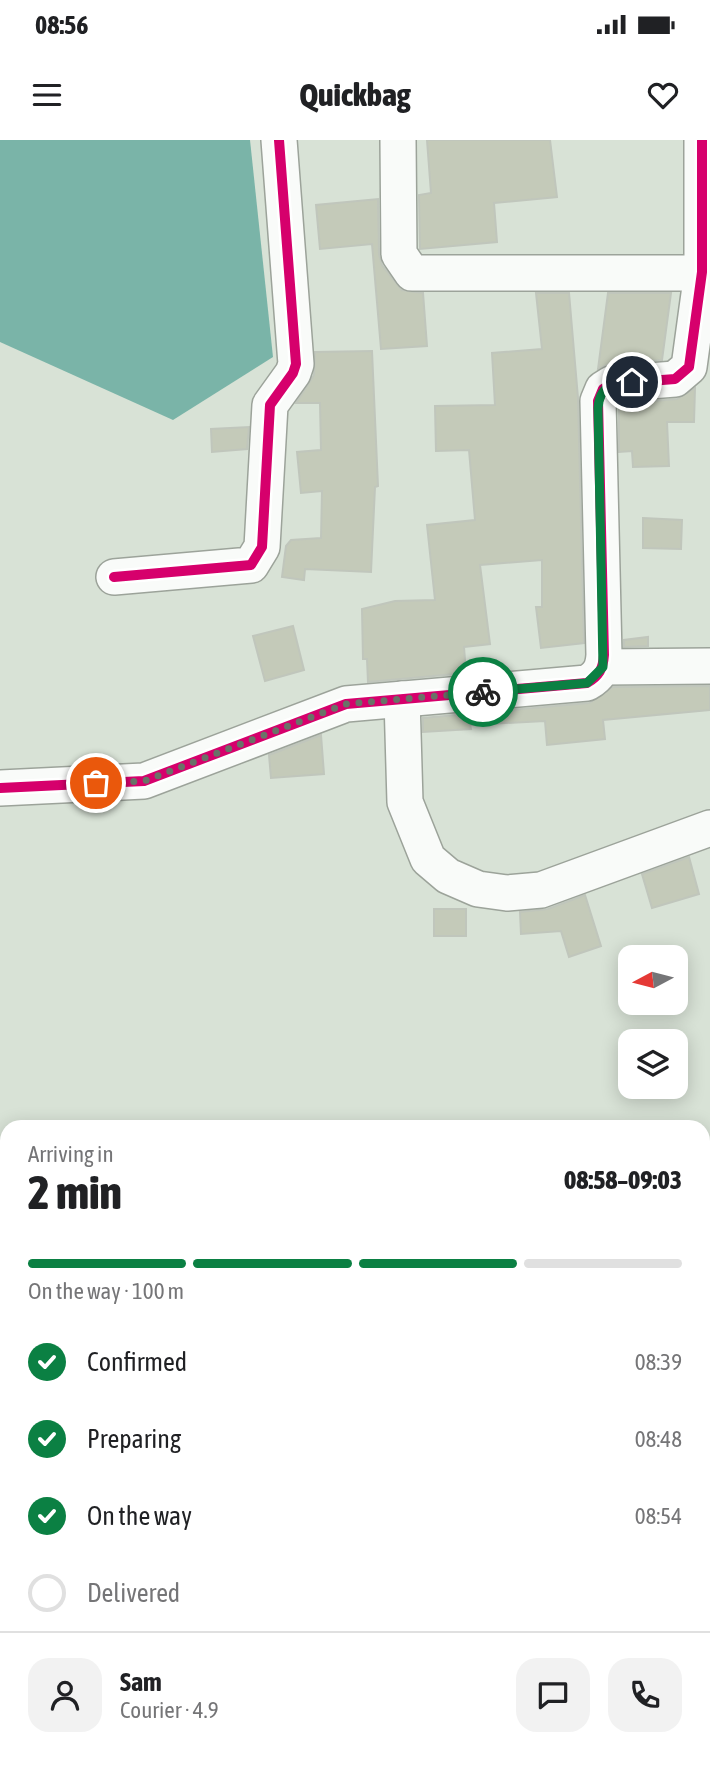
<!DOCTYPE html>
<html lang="en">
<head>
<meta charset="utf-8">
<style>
	:root { --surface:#fff; --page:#f2f2f2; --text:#202124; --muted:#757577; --line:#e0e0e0; --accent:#0b8043 }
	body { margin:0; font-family:"Asap Condensed",sans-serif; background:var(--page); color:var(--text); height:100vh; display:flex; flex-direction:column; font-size:26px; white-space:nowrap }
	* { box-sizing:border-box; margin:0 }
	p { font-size:23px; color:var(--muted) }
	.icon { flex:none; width:38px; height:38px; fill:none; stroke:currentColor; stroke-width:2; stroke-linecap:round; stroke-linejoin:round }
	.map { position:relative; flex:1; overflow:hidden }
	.side { position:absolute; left:0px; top:980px; width:710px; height:653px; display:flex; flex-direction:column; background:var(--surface); border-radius:21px 21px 0 0; box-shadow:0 4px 18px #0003 }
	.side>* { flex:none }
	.needle { width:46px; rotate:263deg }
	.buttons { position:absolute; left:618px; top:805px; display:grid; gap:14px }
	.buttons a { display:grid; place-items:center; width:70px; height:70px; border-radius:14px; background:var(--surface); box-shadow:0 4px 18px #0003; font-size:35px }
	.pin { position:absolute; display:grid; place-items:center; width:60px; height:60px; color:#fff; margin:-30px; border:4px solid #fff; border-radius:50%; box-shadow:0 2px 7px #0007 }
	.courier { position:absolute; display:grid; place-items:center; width:70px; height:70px; margin:-35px; border:5px solid #0b8043; border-radius:50%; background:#fff; color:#222; box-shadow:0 2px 9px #0007 }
	.head em { font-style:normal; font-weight:800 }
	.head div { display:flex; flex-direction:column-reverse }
	.head { display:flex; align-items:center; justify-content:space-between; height:119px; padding:0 28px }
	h1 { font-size:46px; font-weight:800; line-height:52px }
	.bar { display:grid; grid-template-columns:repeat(4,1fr); gap:10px 7px; align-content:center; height:84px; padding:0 28px }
	.bar i { height:9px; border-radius:5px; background:var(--line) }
	.bar .active { background:var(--accent) }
	.bar p { grid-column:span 4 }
	.line { display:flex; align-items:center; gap:18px; padding:0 28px; border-top:2px solid var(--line) }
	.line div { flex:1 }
	.round { display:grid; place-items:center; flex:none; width:74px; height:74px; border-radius:21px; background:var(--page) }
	ol { padding:0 28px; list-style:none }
	li { display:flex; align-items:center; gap:21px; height:77px }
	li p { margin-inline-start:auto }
	li .icon { padding:7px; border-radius:50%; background:var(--accent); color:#fff; stroke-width:4 }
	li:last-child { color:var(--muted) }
	li i { width:38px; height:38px; border:4px solid var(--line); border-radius:50% }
	.status { display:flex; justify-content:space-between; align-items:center; height:49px; padding:0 35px; background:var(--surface); direction:ltr }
	.status svg { height:19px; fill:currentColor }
	header { display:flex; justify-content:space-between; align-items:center; height:91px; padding:0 28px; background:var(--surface); font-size:32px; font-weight:800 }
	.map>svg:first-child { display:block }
	.water { fill:#7ab4a8 }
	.building { fill:#c4cab9; stroke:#c0c6bc; stroke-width:2 }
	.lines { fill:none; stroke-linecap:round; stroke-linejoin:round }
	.street-casing { stroke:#9ca39a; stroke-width:38 }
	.street { stroke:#f9fbf9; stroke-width:35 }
	.cycleway-casing { stroke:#fff; stroke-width:15 }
	.cycleway { stroke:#d6006c; stroke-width:10 }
	.done { stroke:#6a7268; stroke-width:7; stroke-dasharray:0 12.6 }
	.route { stroke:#0b8043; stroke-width:9 }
</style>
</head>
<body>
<div class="status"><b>08:56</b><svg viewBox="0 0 49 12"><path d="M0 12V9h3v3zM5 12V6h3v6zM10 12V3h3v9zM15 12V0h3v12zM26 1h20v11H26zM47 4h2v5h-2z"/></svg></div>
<header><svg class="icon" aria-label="menu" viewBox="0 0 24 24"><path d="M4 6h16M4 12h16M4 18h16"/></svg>Quickbag<svg class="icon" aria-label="heart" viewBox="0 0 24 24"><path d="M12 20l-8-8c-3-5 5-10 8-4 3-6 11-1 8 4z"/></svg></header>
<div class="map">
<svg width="710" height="1632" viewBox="0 0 710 1632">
	<rect width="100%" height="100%" fill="#d8e2d6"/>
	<!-- water -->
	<polygon class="water" points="0,0 250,0 273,217 173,280 0,202"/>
	<!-- building -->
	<g class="building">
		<polygon points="427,0 550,0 557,57 494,63 497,102 420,109 419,55 431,53"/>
		<polygon points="378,59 379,114 382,125 402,150 423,153 427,206 381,209 372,104 320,109 316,65"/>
		<polygon points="536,153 569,153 578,258 584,503 541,508 536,467 542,467 542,420 480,425 490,504 464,507 466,533 368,542 367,519 363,519 362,469 395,461 435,460 427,385 475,380 469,310 436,311 435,266 495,265 492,213 542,209"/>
		<polygon points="608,153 671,153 662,220 609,224 598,229"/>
		<polygon points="372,211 378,346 375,347 371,432 305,429 304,440 282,437 286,406 291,400 321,398 322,351 301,353 297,312 321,310 320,263 296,263 314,235 315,212"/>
		<polygon points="695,248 694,282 667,282 669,326 633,327 632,311 619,312 619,264 677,259"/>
		<polygon points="249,287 247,309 212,312 211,289"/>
		<polygon points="643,378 682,380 681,409 643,408"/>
		<polygon points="293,486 304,530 265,541 253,496"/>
		<polygon points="648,497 648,506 624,507 624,500"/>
		<polygon points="710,546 710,570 603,580 605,599 547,605 545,581 470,585 471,589 423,592 423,578 589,563 613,547"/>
		<polygon points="321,595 324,634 271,638 269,615"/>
		<polygon points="689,717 699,754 652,768 642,734"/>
		<polygon points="585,755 601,806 569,817 561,791 521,794 520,772 548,769"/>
		<rect x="434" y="769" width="32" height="27"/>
	</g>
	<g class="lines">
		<!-- street casing -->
		<g class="street-casing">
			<g id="street">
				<polyline points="398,0 399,114 412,133 710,133"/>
				<polyline points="114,437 251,425 262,407 270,265 293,233 296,224 279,0"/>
				<polyline points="603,527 710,526"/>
				<polyline points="402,559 405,662 428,719 448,736 478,749 507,753 541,750 710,688"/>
				<path d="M0,648l144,-7 202,-77 241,-21c12,-7 16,-14 17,-28l-6,-254 5,-12 8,-5 64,-5 14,-12 13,-95v-132"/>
				<polyline points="704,1213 710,1214"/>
				<polyline points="0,1430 7,1425"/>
			</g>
		</g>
		<!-- street -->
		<use href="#street" class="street"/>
		<!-- cycleway casing -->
		<g class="cycleway-casing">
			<g id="cycleway">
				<polyline points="114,437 251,425 262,407 270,265 293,233 296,224 279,0"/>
				<path d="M0,648l144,-7 202,-77 241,-21c12,-7 16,-14 17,-28l-6,-254 5,-12 8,-5 64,-5 14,-12 13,-95v-132"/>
			</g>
		</g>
		<!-- cycleway -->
		<use href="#cycleway" class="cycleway"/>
	</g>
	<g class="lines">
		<!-- done -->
		<polyline class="done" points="96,643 144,641 346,564 483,552"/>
		<!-- route -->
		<path class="route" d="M483,552l104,-9 16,-16 -5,-259c2,-23 14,-24 34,-26"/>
	</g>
</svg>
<div class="buttons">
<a><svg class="needle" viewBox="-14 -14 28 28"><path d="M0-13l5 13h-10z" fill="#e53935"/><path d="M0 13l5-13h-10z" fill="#757577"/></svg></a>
<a><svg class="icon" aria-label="layers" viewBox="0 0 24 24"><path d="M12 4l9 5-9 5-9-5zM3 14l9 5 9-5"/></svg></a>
</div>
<div class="pin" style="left:96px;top:643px;background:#ea580c"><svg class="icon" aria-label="bag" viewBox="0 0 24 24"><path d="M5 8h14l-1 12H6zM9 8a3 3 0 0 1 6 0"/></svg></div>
<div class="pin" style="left:632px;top:242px;background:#1f2937"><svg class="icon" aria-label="home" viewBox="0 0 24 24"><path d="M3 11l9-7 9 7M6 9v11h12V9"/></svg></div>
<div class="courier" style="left:483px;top:552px"><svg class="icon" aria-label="bike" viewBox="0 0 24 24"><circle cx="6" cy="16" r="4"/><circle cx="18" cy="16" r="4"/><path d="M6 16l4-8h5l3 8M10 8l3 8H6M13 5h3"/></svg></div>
<section class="side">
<div class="head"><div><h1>2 min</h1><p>Arriving in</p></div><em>08:58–09:03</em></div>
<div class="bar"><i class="active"></i><i class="active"></i><i class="active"></i><i></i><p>On the way · 100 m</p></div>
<ol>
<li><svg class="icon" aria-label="check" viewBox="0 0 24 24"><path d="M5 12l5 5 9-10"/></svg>Confirmed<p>08:39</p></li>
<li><svg class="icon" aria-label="check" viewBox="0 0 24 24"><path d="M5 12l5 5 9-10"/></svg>Preparing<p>08:48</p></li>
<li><svg class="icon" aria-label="check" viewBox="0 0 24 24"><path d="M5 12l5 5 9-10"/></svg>On the way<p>08:54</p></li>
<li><i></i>Delivered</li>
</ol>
<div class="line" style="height:126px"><a class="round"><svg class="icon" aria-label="person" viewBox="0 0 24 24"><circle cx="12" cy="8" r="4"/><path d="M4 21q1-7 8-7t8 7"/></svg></a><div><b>Sam</b><p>Courier · 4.9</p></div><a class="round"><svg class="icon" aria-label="chat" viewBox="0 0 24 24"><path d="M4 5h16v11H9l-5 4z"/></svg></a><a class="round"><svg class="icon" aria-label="phone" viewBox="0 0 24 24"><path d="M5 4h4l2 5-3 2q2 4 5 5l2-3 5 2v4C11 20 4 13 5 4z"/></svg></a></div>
</section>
</div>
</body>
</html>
